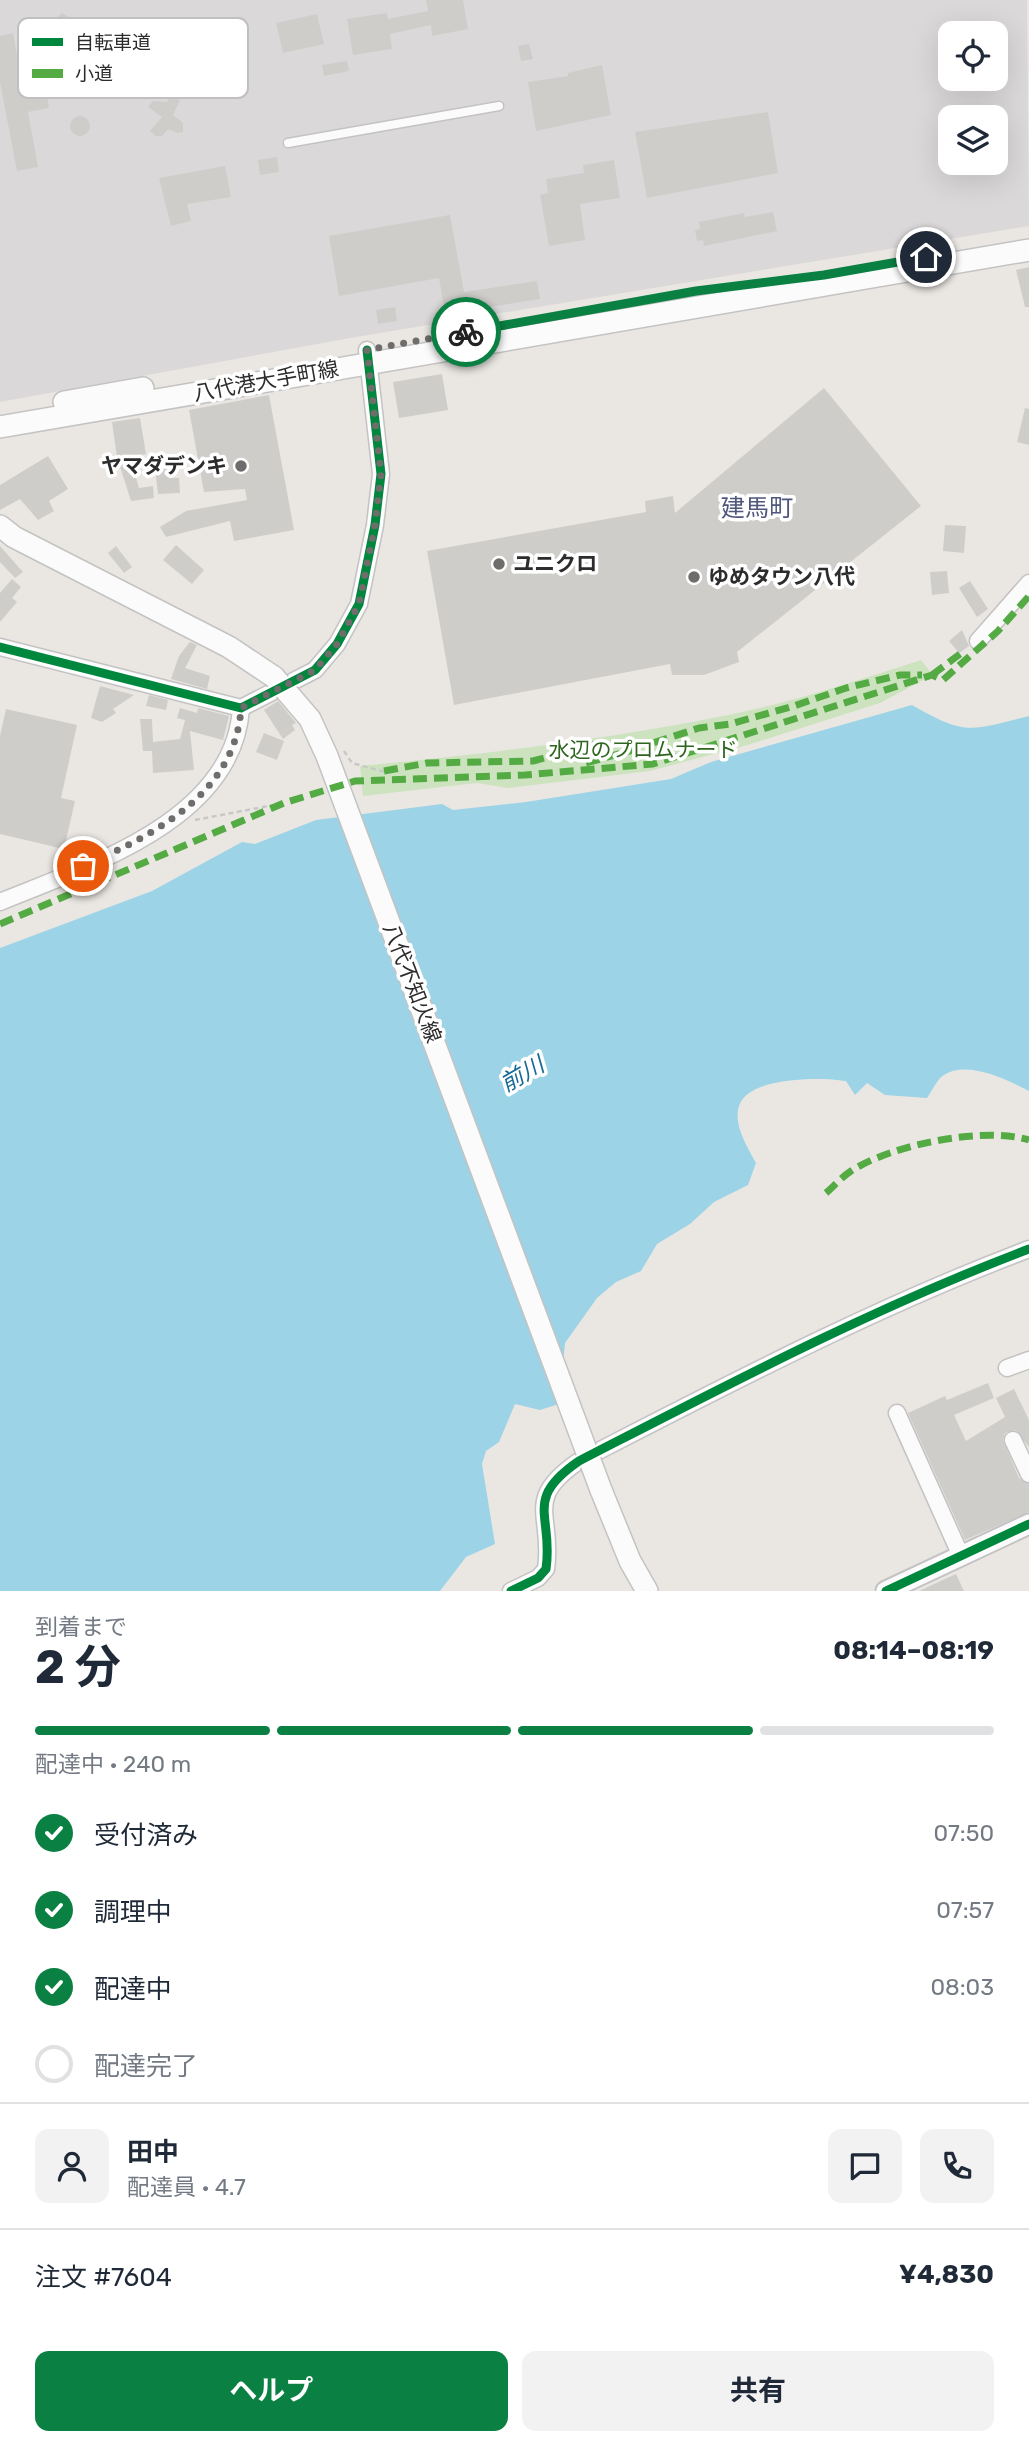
<!DOCTYPE html>
<html lang="ja">
<head>
<meta charset="utf-8">
<style>
	:root { --surface:#fff; --page:#f2f2f3; --text:#1f2937; --muted:#747a83; --line:#e0e1e3; --accent:#0b8043 }
	body { margin:0; font-family:Rubik,"Noto Sans JP",sans-serif; background:var(--page); color:var(--text); height:100vh; display:flex; flex-direction:column; font-size:26px; white-space:nowrap }
	* { box-sizing:border-box; margin:0 }
	p { font-size:23px; color:var(--muted) }
	.icon { flex:none; width:38px; height:38px; fill:none; stroke:currentColor; stroke-width:2; stroke-linecap:round; stroke-linejoin:round }
	.map { position:relative; height:1591px; overflow:hidden }
	.panel { display:flex; flex-direction:column; background:var(--surface); flex:1 }
	.panel>* { flex:none }
	.controls { position:absolute; left:938px; top:21px; display:grid; gap:14px }
	.controls a { display:grid; place-items:center; width:70px; height:70px; border-radius:14px; background:var(--surface); box-shadow:0 7px 28px #0002; font-size:35px }
	.pin { position:absolute; display:grid; place-items:center; width:60px; height:60px; color:#fff; margin:-30px; border:4px solid #fff; border-radius:50%; box-shadow:0 2px 7px #0007 }
	.courier { position:absolute; display:grid; place-items:center; width:70px; height:70px; margin:-35px; border:5px solid #0b8043; border-radius:50%; background:#fff; color:#222; box-shadow:0 2px 9px #0007 }
	.overview em { font-style:normal; font-weight:700 }
	.overview div { display:flex; flex-direction:column-reverse }
	.overview { display:flex; align-items:center; justify-content:space-between; height:119px; padding:0 35px }
	h1 { font-size:46px; font-weight:700; line-height:52px }
	.bar { display:grid; grid-template-columns:repeat(4,1fr); gap:10px 7px; align-content:center; height:84px; padding:0 35px }
	.bar i { height:9px; border-radius:5px; background:var(--line) }
	.bar .on { background:var(--accent) }
	.bar p { grid-column:span 4 }
	.line { display:flex; align-items:center; gap:18px; padding:0 35px; border-top:2px solid var(--line) }
	.line div { flex:1 }
	.round { display:grid; place-items:center; flex:none; width:74px; height:74px; border-radius:14px; background:var(--page) }
	ol { padding:0 35px; list-style:none }
	li { display:flex; align-items:center; gap:21px; height:77px }
	li p { margin-inline-start:auto }
	li .icon { padding:7px; border-radius:50%; background:var(--accent); color:#fff; stroke-width:4 }
	li:last-child { color:var(--muted) }
	li i { width:38px; height:38px; border:4px solid var(--line); border-radius:50% }
	.action { display:flex; gap:14px; margin-top:auto; padding:14px 35px }
	.action a { flex:1; height:80px; border-radius:14px; background:var(--accent); color:#fff; font-size:28px; font-weight:700; line-height:80px; text-align:center }
	.action a+a { background:var(--page); color:var(--text) }
	.map>svg:first-child { display:block }
	.industrial { fill:#dbd8da; fill-rule:evenodd }
	.green { fill:#cde3bf }
	.water { fill:#9cd3e6 }
	.building { fill:#cfcdca }
	.lines { fill:none; stroke-linecap:round; stroke-linejoin:round }
	.service-casing { stroke:#c4c3c3; stroke-width:11 }
	.minor-casing { stroke:#c4c3c3; stroke-width:19 }
	.tertiary-casing { stroke:#c4c3c3; stroke-width:23 }
	.secondary-casing { stroke:#c4c3c3; stroke-width:24 }
	.path { stroke:#c8c8c7; stroke-width:2.5; stroke-dasharray:5 3.5; stroke-linecap:butt }
	.service { stroke:#fcfbfb; stroke-width:8 }
	.minor { stroke:#fcfbfb; stroke-width:16 }
	.tertiary { stroke:#fcfbfb; stroke-width:19 }
	.secondary { stroke:#fcfbfb; stroke-width:21 }
	.secondary-bridge-casing { stroke:#c4c3c3; stroke-width:24; stroke-linecap:butt }
	.secondary-bridge { stroke:#fcfbfb; stroke-width:21 }
	.quiet { stroke:#54ab44; stroke-width:7; stroke-dasharray:14 7; stroke-linecap:butt }
	.cycleway-casing { stroke:#fff; stroke-width:13 }
	.cycleway { stroke:#00873e; stroke-width:9 }
	.done { stroke:#6e6d6c; stroke-width:7; stroke-dasharray:0 12.6 }
	.route { stroke:#0b8043; stroke-width:9 }
	.poi-dot { fill:#6e6d6c; stroke:#fff; stroke-width:2.5 }
	.labels { text-anchor:middle; stroke-width:7; stroke-linejoin:round; paint-order:stroke }
	.street-label { font-size:21px; fill:#2c2c2c; stroke:#fff }
	.poi-label { font-size:21px; font-weight:bold; fill:#2c2c2c; stroke:#fff; text-anchor:start }
	.park-label { font-size:21px; fill:#2e6620; stroke:#fff }
	.water-label { font-size:23px; font-style:italic; fill:#176a96; stroke:#fff }
	.quarter-label { font-size:24px; fill:#4f577b; stroke:#fff }
	.key { fill:#fff; stroke:#c0c0c0; stroke-width:2 }
	.key-label { font-size:19px; fill:#2c2c2c }
</style>
</head>
<body>
<div class="map">
<svg width="1029" height="1591" viewBox="0 0 1029 1591">
	<rect width="100%" height="100%" fill="#eae7e3"/>
	<!-- industrial -->
	<path class="industrial" d="M0,0h1027l2,226 -673,111 -356,65zM950,33h46v46h-46zM950,117h46v46h-46z"/>
	<!-- green -->
	<path class="green" d="M921,660l14,18 -6,-1 -49,26 -129,41 -101,27 -143,17 -30,-5 -114,13 -3,-30c125,-12 250,-27 373,-52 64,-13 126,-34 188,-54z"/>
	<!-- water -->
	<path class="water" d="M912,705c54,31 58,26 117,11v375c-21,-11 -62,-31 -85,-16 -7,4 -12,16 -17,23l-42,-3 -18,-12 -12,12 -9,-14c-25,-4 -97,-5 -107,25 -6,19 8,40 17,57l-8,22 -34,17 -24,22 -33,20 -16,27 -25,11 -19,16 -32,45 -6,61 -19,6 -25,-6 -16,38 -13,9 -4,13 13,80 -29,13 -26,34h-440v-643l152,-57 90,-49 13,2 61,-24 126,-16 11,6 73,-8 145,-23 40,-17z"/>
	<!-- building -->
	<g class="building">
		<polygon points="426,0 463,0 468,29 432,36 431,25 390,34 392,49 353,55 347,19 387,13 388,19 428,11"/>
		<polygon points="62,13 74,20 70,39 79,49 75,59 62,66 80,78 81,88 72,93 66,92 41,65 39,57 56,54 62,37 54,30 52,22"/>
		<polygon points="317,14 324,44 283,53 276,23"/>
		<polygon points="13,33 24,94 46,90 49,108 28,112 38,167 17,171 0,82 0,36"/>
		<polygon points="529,44 533,59 521,61 518,46"/>
		<polygon points="347,61 349,71 324,76 322,65"/>
		<polygon points="602,65 611,115 536,131 528,82 568,76 568,73"/>
		<polygon points="171,97 180,100 173,115 183,123 183,132 177,133 168,129 162,136 156,136 150,131 162,117 148,107 153,101 166,102"/>
		<polygon points="768,112 778,173 647,198 635,132"/>
		<circle cx="80" cy="126" r="10"/>
		<polygon points="277,157 279,172 260,175 258,160"/>
		<polygon points="614,160 620,198 580,204 585,240 549,246 540,195 548,193 546,179 584,173 583,165"/>
		<polygon points="225,166 231,197 187,204 191,221 171,226 159,178"/>
		<polygon points="773,212 777,231 704,246 703,240 697,241 695,230 700,229 699,222 744,213 745,217"/>
		<polygon points="450,215 464,292 537,281 540,299 445,314 439,278 339,296 329,236"/>
		<polygon points="1029,267 1029,307 1025,307 1016,270"/>
		<polygon points="395,307 397,321 378,324 376,310"/>
		<polygon points="442,374 448,410 399,418 393,382"/>
		<polygon points="824,388 921,506 737,652 739,662 704,675 672,675 670,664 454,705 427,551 646,512 645,501 673,496 675,513"/>
		<polygon points="269,395 294,530 234,541 230,521 166,537 160,527 186,511 247,500 245,489 204,492 189,410"/>
		<polygon points="1025,408 1029,409 1029,445 1017,442"/>
		<polygon points="140,418 146,454 130,457 139,488 153,486 154,498 131,501 117,457 112,422"/>
		<polygon points="48,456 68,489 49,501 54,511 38,520 20,499 0,510 0,485"/>
		<polygon points="171,456 173,478 179,478 180,493 158,494 154,458"/>
		<polygon points="945,525 966,526 964,553 943,551"/>
		<polygon points="176,545 204,570 192,584 163,560"/>
		<polygon points="0,546 23,572 15,578 0,562"/>
		<polygon points="116,546 132,567 124,573 108,553"/>
		<polygon points="947,571 949,593 932,595 930,572"/>
		<polygon points="12,579 21,587 12,598 17,602 0,622 0,593"/>
		<polygon points="970,581 988,609 977,617 959,588"/>
		<polygon points="962,630 969,646 959,653 949,641"/>
		<polygon points="190,642 197,645 185,668 210,676 207,689 171,679 179,656"/>
		<polygon points="100,686 134,695 113,709 116,713 102,722 91,718"/>
		<polygon points="149,695 168,700 166,710 146,706"/>
		<polygon points="278,701 296,723 292,725 295,730 283,739 264,710"/>
		<polygon points="180,708 197,713 198,708 229,716 223,740 190,731 194,770 153,773 152,751 143,751 140,719 152,719 153,742 180,739 185,720 177,718"/>
		<polygon points="6,709 77,725 61,798 75,801 64,849 0,834 0,736"/>
		<polygon points="264,733 284,741 277,760 256,752"/>
		<polygon points="988,1383 994,1398 954,1415 966,1441 1005,1417 996,1398 1014,1389 1029,1420 1029,1447 1015,1430 1005,1433 1003,1440 1019,1478 1029,1484 1029,1512 965,1540 908,1413 945,1396 947,1400"/>
		<polygon points="956,1574 964,1591 919,1591"/>
	</g>
	<g class="lines">
		<!-- service casing -->
		<g class="service-casing">
			<polyline id="service" points="288,143 499,106"/>
		</g>
		<!-- minor casing -->
		<g class="minor-casing">
			<g id="minor">
				<polyline points="978,641 1029,583"/>
				<polyline points="0,647 241,708 315,670 337,644 359,604 375,525 381,474 367,350"/>
				<path d="M0,902c87,-36 234,-81 241,-194"/>
				<polyline points="1007,1368 1029,1360"/>
				<polyline points="897,1413 961,1556"/>
				<polyline points="1013,1440 1029,1474"/>
				<path d="M511,1591l27,-13 8,-9c8,-54 -24,-69 33,-108 148,-76 294,-153 450,-212"/>
			</g>
		</g>
		<!-- tertiary casing -->
		<g class="tertiary-casing">
			<polyline id="tertiary" points="886,1591 1029,1524"/>
		</g>
		<!-- secondary casing -->
		<g class="secondary-casing">
			<g id="secondary">
				<polyline points="64,402 143,388"/>
				<polyline points="0,427 1029,250"/>
				<polyline points="0,526 14,537 229,647 274,677"/>
				<polyline points="601,1490 630,1561 647,1591"/>
			</g>
		</g>
		<!-- path -->
		<g class="path">
			<polyline points="344,751 352,763 385,772"/>
			<polyline points="195,820 284,803"/>
		</g>
		<!-- service -->
		<use href="#service" class="service"/>
		<!-- minor -->
		<use href="#minor" class="minor"/>
		<!-- tertiary -->
		<use href="#tertiary" class="tertiary"/>
		<!-- secondary -->
		<use href="#secondary" class="secondary"/>
		<!-- secondary-bridge casing -->
		<g class="secondary-bridge-casing">
			<polyline id="secondary-bridge" points="274,677 310,719 327,756 601,1490"/>
		</g>
		<!-- secondary-bridge -->
		<use href="#secondary-bridge" class="secondary-bridge"/>
		<!-- quiet -->
		<g class="quiet">
			<polyline points="932,675 964,651"/>
			<polyline points="586,763 644,747"/>
			<polyline points="384,771 427,763 533,761 597,744 653,743 699,728 730,724 794,706 846,688 900,675 922,675"/>
			<polyline points="0,924 284,803 355,781 525,775 653,764 932,675 943,680 998,631 1029,596"/>
			<path d="M826,1193c8,-7 16,-16 25,-22 40,-26 132,-45 178,-31"/>
		</g>
		<!-- cycleway casing -->
		<g class="cycleway-casing">
			<g id="cycleway">
				<polyline points="0,647 241,708 315,670 337,644 359,604 375,525 381,474 367,350"/>
				<path d="M511,1591l27,-13 8,-9c8,-54 -24,-69 33,-108 148,-76 294,-153 450,-212"/>
				<polyline points="886,1591 1029,1524"/>
			</g>
		</g>
		<!-- cycleway -->
		<use href="#cycleway" class="cycleway"/>
	</g>
	<g class="lines">
		<!-- done -->
		<path class="done" d="M83,866c69,-30 153,-72 158,-158l74,-38 22,-26 22,-40 16,-79 6,-51 -14,-124 99,-18"/>
		<!-- route -->
		<polyline class="route" points="466,332 696,291 824,275 926,257"/>
	</g>
	<!-- markers -->
	<g class="poi-dot">
		<circle cx="241" cy="466" r="7"/>
		<circle cx="499" cy="564" r="7"/>
		<circle cx="694" cy="577" r="7"/>
	</g>
	<g class="labels">
		<!-- street labels -->
		<g class="street-label">
			<text transform="translate(266 381) rotate(-10)" y="7">八代港大手町線</text>
			<text transform="translate(412 983) rotate(69)" y="7">八代不知火線</text>
		</g>
		<!-- poi labels -->
		<g class="poi-label">
			<text x="227" y="473" text-anchor="end">ヤマダデンキ</text>
			<text x="513" y="571">ユニクロ</text>
			<text x="708" y="584">ゆめタウン八代</text>
		</g>
		<!-- park labels -->
		<g class="park-label">
			<text x="643" y="757">水辺のプロムナード</text>
		</g>
		<!-- water labels -->
		<g class="water-label">
			<text transform="translate(522 1074) rotate(-30)" y="8">前川</text>
		</g>
		<!-- quarter labels -->
		<g class="quarter-label">
			<text x="757" y="516">建馬町</text>
		</g>
	</g>
	<!-- legend -->
	<rect x="18" y="18" width="230" height="80" rx="10" class="key"/>
	<rect x="32" y="38" width="31" height="8" fill="#00873e"/>
	<rect x="32" y="69" width="31" height="9" fill="#54ab44"/>
	<g class="key-label">
		<text x="75" y="49">自転車道</text>
		<text x="75" y="80">小道</text>
	</g>
</svg>
<div class="controls">
<a><svg class="icon" aria-label="locate" viewBox="0 0 24 24"><circle cx="12" cy="12" r="6"/><path d="M12 2v4M12 18v4M2 12h4M18 12h4"/></svg></a>
<a><svg class="icon" aria-label="layers" viewBox="0 0 24 24"><path d="M12 4l9 5-9 5-9-5zM3 14l9 5 9-5"/></svg></a>
</div>
<div class="pin" style="left:83px;top:866px;background:#ea580c"><svg class="icon" aria-label="bag" viewBox="0 0 24 24"><path d="M5 8h14l-1 12H6zM9 8a3 3 0 0 1 6 0"/></svg></div>
<div class="pin" style="left:926px;top:257px;background:#1f2937"><svg class="icon" aria-label="home" viewBox="0 0 24 24"><path d="M3 11l9-7 9 7M6 9v11h12V9"/></svg></div>
<div class="courier" style="left:466px;top:332px"><svg class="icon" aria-label="bike" viewBox="0 0 24 24"><circle cx="6" cy="16" r="4"/><circle cx="18" cy="16" r="4"/><path d="M6 16l4-8h5l3 8M10 8l3 8H6M13 5h3"/></svg></div>
</div>
<section class="panel">
<div class="overview"><div><h1>2 分</h1><p>到着まで</p></div><em>08:14–08:19</em></div>
<div class="bar"><i class="on"></i><i class="on"></i><i class="on"></i><i></i><p>配達中 · 240 m</p></div>
<ol>
<li><svg class="icon" aria-label="check" viewBox="0 0 24 24"><path d="M5 12l5 5 9-10"/></svg>受付済み<p>07:50</p></li>
<li><svg class="icon" aria-label="check" viewBox="0 0 24 24"><path d="M5 12l5 5 9-10"/></svg>調理中<p>07:57</p></li>
<li><svg class="icon" aria-label="check" viewBox="0 0 24 24"><path d="M5 12l5 5 9-10"/></svg>配達中<p>08:03</p></li>
<li><i></i>配達完了</li>
</ol>
<div class="line" style="height:126px"><a class="round"><svg class="icon" aria-label="person" viewBox="0 0 24 24"><circle cx="12" cy="8" r="4"/><path d="M4 21q1-7 8-7t8 7"/></svg></a><div><b>田中</b><p>配達員 · 4.7</p></div><a class="round"><svg class="icon" aria-label="chat" viewBox="0 0 24 24"><path d="M4 5h16v11H9l-5 4z"/></svg></a><a class="round"><svg class="icon" aria-label="phone" viewBox="0 0 24 24"><path d="M5 4h4l2 5-3 2q2 4 5 5l2-3 5 2v4C11 20 4 13 5 4z"/></svg></a></div>
<div class="line" style="height:91px"><div>注文 #7604</div><b>¥4,830</b></div>
<div class="action"><a>ヘルプ</a><a>共有</a></div>
</section>
</body>
</html>
